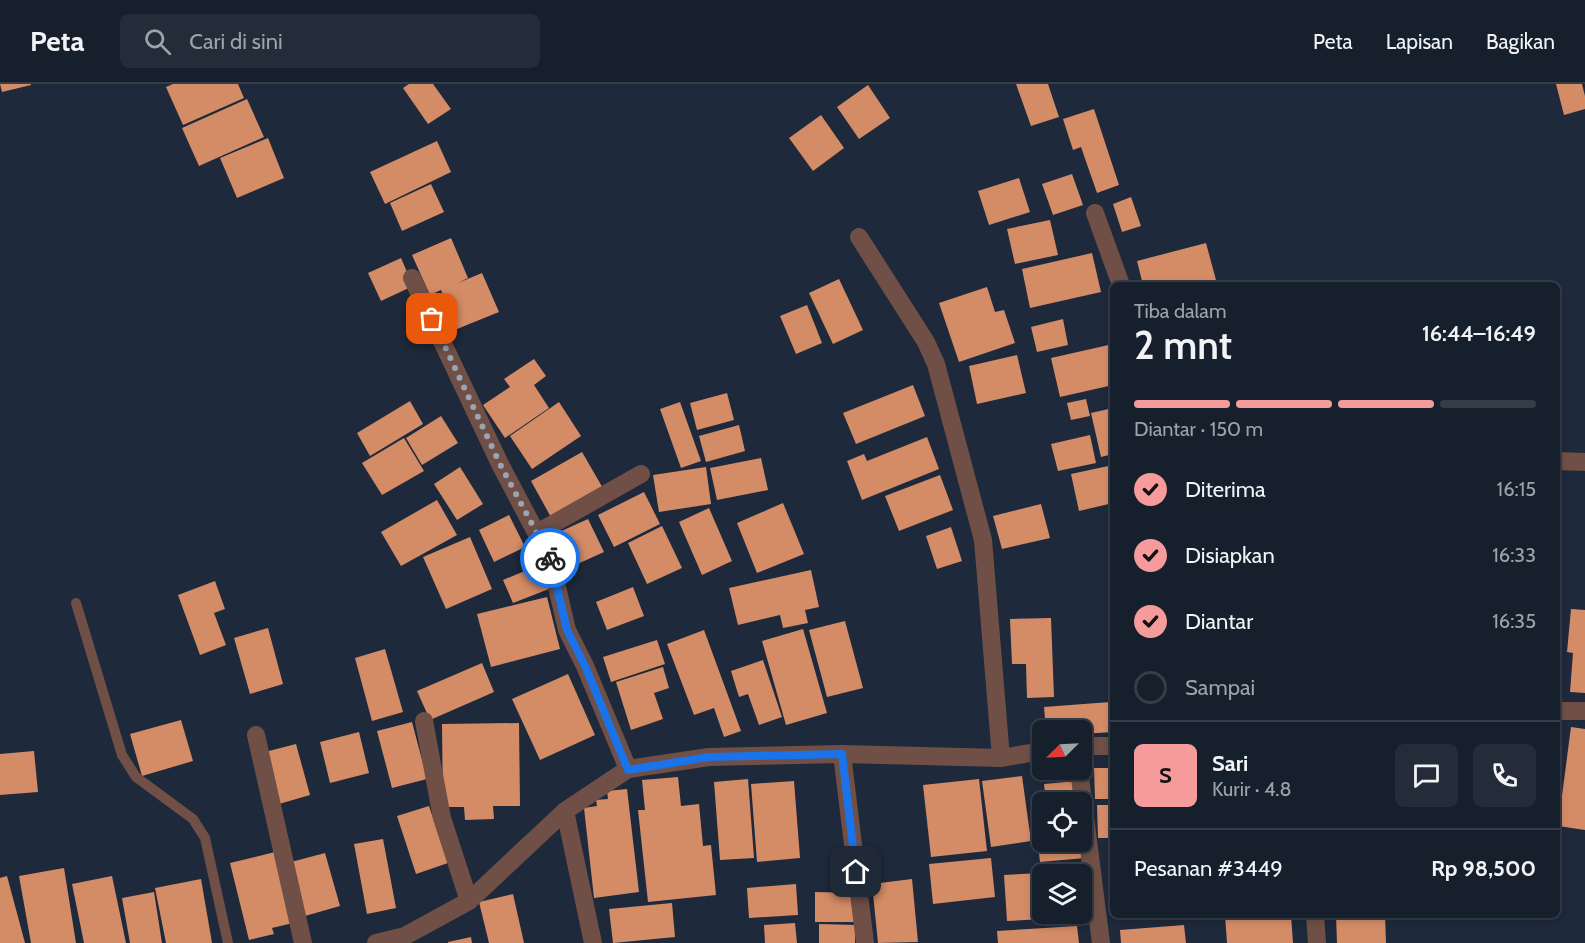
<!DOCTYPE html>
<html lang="id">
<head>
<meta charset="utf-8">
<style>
	:root { --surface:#161f2c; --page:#232c38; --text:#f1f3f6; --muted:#9ea2a9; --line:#353d48; --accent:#f59b9c }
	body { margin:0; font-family:Cabin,sans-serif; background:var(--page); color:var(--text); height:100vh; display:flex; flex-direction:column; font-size:22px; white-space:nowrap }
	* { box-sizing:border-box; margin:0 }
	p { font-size:20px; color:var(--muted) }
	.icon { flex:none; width:33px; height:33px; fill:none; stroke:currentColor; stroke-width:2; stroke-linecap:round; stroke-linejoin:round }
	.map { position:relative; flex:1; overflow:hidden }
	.sheet { position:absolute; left:1110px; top:198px; width:450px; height:636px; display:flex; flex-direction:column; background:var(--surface); border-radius:9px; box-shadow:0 3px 9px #0003,0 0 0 2px var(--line) }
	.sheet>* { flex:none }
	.needle { width:39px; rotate:246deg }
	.fabs { position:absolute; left:1032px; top:636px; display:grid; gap:12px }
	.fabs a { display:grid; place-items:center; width:60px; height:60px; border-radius:9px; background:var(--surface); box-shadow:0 3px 9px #0003,0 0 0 2px var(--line); font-size:30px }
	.pin { position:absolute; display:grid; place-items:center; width:51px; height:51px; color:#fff; margin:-26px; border-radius:12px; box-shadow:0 3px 9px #0006 }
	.courier { position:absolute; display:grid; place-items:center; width:60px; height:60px; margin:-30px; border:4px solid #1a73e8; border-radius:50%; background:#fff; color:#222; box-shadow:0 2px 8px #0007 }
	.summary em { font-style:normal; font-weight:600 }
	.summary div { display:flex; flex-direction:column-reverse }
	.summary { display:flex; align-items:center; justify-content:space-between; height:102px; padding:0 24px }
	h1 { font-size:39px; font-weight:600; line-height:45px }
	.bar { display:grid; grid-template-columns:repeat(4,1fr); gap:9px 6px; align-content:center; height:72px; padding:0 24px }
	.bar i { height:8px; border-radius:4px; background:var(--line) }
	.bar .on { background:var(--accent) }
	.bar p { grid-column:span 4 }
	.line { display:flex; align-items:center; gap:15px; padding:0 24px; border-top:2px solid var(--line) }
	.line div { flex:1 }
	.round { display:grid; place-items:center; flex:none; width:63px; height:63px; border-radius:9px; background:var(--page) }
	ol { padding:0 24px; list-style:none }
	li { display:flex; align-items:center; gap:18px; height:66px }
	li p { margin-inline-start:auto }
	li .icon { padding:6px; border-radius:50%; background:var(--accent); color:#111; stroke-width:4 }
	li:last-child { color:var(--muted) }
	li i { width:33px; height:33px; border:3px solid var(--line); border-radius:50% }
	header { display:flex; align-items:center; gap:36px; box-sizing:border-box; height:84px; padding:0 30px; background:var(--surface); border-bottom:2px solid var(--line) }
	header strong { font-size:28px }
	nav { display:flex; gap:33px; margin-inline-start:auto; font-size:21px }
	.search { width:420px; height:54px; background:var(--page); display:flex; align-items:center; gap:15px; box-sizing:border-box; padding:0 21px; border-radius:9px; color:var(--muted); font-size:22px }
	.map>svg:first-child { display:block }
	.building { fill:#d48c67 }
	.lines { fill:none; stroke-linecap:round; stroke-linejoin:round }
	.service { stroke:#705046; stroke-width:10 }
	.minor { stroke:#705046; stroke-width:18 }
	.tertiary { stroke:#705046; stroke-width:18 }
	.done { stroke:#9ca4b3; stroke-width:6; stroke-dasharray:0 10.8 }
	.route { stroke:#1a73e8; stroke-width:8 }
</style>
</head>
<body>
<header>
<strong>Peta</strong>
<div class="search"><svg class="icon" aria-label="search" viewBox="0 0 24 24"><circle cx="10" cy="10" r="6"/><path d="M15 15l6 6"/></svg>Cari di sini</div>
<nav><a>Peta</a><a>Lapisan</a><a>Bagikan</a></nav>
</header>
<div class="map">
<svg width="1585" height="859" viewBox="0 0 1585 859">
	<rect width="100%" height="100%" fill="#1e293b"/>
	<!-- building -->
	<g class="building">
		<polygon points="0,0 31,0 31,1 2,8"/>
		<polygon points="173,0 238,0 244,14 183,41 166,3"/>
		<polygon points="409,0 433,0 451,25 428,40 403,4"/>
		<polygon points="1016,0 1048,0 1059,33 1031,42"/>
		<polygon points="1556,0 1582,0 1585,12 1585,25 1564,31"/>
		<polygon points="868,1 890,34 859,55 837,23"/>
		<polygon points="247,15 264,53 199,82 182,44"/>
		<polygon points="1094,25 1119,101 1097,109 1081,63 1073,66 1063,35"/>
		<polygon points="821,31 844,64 813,87 789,54"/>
		<polygon points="268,54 284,94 237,114 220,74"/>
		<polygon points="437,57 451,88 385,120 370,88"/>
		<polygon points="1072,90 1083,121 1053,131 1042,100"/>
		<polygon points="1019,94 1030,128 989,141 978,107"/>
		<polygon points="431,100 444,128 402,147 390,119"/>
		<polygon points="1131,113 1141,142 1122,148 1113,120"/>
		<polygon points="1050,136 1058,171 1015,180 1007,145"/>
		<polygon points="451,154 468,194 458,199 482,189 499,228 457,245 441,206 430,211 412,171"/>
		<polygon points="1206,159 1216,196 1196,201 1143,201 1137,177"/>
		<polygon points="1092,169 1101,208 1030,224 1022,185"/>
		<polygon points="401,174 413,202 381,217 368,189"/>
		<polygon points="839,195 863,246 833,260 809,209"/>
		<polygon points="987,203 995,228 1004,226 1015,259 959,278 939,219"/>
		<polygon points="807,221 822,259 796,270 780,232"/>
		<polygon points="1063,235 1068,261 1037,268 1031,243"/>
		<polygon points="1113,260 1113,301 1060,313 1051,274"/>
		<polygon points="1017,271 1026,309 977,320 969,282"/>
		<polygon points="534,275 546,292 534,301 549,324 505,354 483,321 510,303 504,295"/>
		<polygon points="913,301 925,332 856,360 843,329"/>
		<polygon points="727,309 734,336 697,346 690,319"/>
		<polygon points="1086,315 1090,332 1071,336 1067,319"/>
		<polygon points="410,317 423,340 370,372 357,349"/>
		<polygon points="559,318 581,352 532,385 510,352"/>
		<polygon points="680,318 701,377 681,384 660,325"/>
		<polygon points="1113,324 1113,370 1101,373 1091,329"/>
		<polygon points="441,332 458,359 422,381 406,354"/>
		<polygon points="739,341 745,367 706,378 699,352"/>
		<polygon points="1090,351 1096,379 1058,387 1051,360"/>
		<polygon points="927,353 939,385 862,416 847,377 864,370 867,377"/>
		<polygon points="404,354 424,387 382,411 362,379"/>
		<polygon points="582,368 604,406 552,435 531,397"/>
		<polygon points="761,374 768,406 717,416 710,384"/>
		<polygon points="1113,381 1113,419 1079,427 1071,390"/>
		<polygon points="460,383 483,420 457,436 434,400"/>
		<polygon points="706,383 711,420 659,428 653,391"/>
		<polygon points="940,391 953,426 899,447 885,412"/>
		<polygon points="644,408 660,440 614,463 598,431"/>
		<polygon points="437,416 457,451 401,482 381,448"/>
		<polygon points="783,419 804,470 757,489 737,439"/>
		<polygon points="1041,420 1050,454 1002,465 993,432"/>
		<polygon points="709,424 732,477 702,491 679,438"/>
		<polygon points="509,431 525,463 494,478 479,446"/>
		<polygon points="588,435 604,468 573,482 557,449"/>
		<polygon points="662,442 682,484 647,500 628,459"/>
		<polygon points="951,443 962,477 937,485 926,452"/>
		<polygon points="470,453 492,505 446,525 423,473"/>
		<polygon points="539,481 549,505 513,519 503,496"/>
		<polygon points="811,486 819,523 805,526 808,539 783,544 780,531 738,541 729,504"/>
		<polygon points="215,497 225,525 214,529 226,561 200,571 178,511"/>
		<polygon points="633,503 644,532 607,546 596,518"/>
		<polygon points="547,513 560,565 491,583 477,530"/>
		<polygon points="1571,525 1585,526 1585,609 1570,608 1573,569 1567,568"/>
		<polygon points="1051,534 1054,613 1027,614 1026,580 1012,580 1010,535"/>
		<polygon points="845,537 863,604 827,613 809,546"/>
		<polygon points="268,544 283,600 250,610 234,554"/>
		<polygon points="803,545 827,629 786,641 762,557"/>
		<polygon points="704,546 741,647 724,653 714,624 694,631 667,560"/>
		<polygon points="657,556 665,580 611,598 603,573"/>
		<polygon points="385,565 403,628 372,637 355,574"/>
		<polygon points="763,576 782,633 759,641 748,610 739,613 731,587"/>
		<polygon points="482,579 494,608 430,636 417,607"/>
		<polygon points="663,583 669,604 654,609 663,635 631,646 616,598"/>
		<polygon points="568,590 595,651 540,676 512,615"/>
		<polygon points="1110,618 1113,648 1082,650 1082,646 1046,646 1044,623"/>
		<polygon points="181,636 193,677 142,692 130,650"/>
		<polygon points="412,638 427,695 392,704 377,647"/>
		<polygon points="519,639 520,722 493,722 494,735 465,736 464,723 443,723 442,640"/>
		<polygon points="1571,643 1585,645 1585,746 1558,742"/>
		<polygon points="359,648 369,689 330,699 320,658"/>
		<polygon points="1557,650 1561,651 1559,683 1557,683"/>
		<polygon points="296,660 310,711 279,720 265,668"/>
		<polygon points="34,667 38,708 0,711 0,670"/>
		<polygon points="1094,684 1113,684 1113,715 1095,715"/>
		<polygon points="1022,692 1031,757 991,763 982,697"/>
		<polygon points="678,693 681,722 699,720 703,762 711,761 716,811 648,818 638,726 645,726 642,696"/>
		<polygon points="748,695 754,774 720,776 714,698"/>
		<polygon points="979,695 987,767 931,773 923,701"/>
		<polygon points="794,697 800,774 757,778 751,700"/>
		<polygon points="1077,697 1079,718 1046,718 1044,700"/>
		<polygon points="627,705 639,808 594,814 584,724 597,722 596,716 608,715 607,707"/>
		<polygon points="1097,721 1113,721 1113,754 1098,754"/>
		<polygon points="429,722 448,779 416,790 397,732"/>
		<polygon points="1042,751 1042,758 1083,758 1085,774 1040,778 1037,752"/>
		<polygon points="383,755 396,824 367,830 354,760"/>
		<polygon points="275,768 293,839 272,844 274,850 249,856 230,779"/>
		<polygon points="325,769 340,822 305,832 291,778"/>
		<polygon points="991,774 995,813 933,820 929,780"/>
		<polygon points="64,784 76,859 31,859 19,792"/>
		<polygon points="1075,787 1075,790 1045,790 1045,789"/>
		<polygon points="1042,789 1042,830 1078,830 1078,833 1007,837 1004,791"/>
		<polygon points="7,792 25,859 0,859 0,794"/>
		<polygon points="112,792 126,859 84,859 72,800"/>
		<polygon points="201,795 212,859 166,859 155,804"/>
		<polygon points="912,795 918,858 878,859 872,800"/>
		<polygon points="796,800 798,831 749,834 747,804"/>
		<polygon points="154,808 162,859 130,859 122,814"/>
		<polygon points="815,808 857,809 856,838 815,838"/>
		<polygon points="513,810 524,859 489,859 479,818"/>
		<polygon points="672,819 675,853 613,859 609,825"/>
		<polygon points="1121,831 1169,831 1169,833 1122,836"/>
		<polygon points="1225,831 1291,831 1293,859 1227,859"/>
		<polygon points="1336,831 1385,831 1386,859 1337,859"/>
		<polygon points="795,839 797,859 765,859 764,841"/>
		<polygon points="819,840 855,841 855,859 819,859"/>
		<polygon points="1184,841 1186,859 1121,859 1120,846"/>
		<polygon points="1077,842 1079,859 998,859 997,847"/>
		<polygon points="471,853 472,859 448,859 448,858"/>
	</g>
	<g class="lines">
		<!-- service -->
		<polyline class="service" points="76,519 122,671 136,693 193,735 205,754 228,859"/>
		<!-- minor -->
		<g class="minor">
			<polyline points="1095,129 1121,201"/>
			<polyline points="859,153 926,258 936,280 983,456 1001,674"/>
			<polyline points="412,194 500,380 551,477 567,546 585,582 628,685"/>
			<polyline points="1557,377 1585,378"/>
			<polyline points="537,449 641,390"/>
			<polyline points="424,637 442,734 469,817"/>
			<polyline points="256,651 303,859"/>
			<polyline points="842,670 865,859"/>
			<polyline points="1079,686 1101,859"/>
			<polyline points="565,727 593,859"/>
			<polyline points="1315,831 1317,859"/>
		</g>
		<!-- tertiary -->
		<g class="tertiary">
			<polyline points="1557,627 1585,627"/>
			<polyline points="1082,662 1113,662"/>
			<polyline points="376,859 405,852 469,817 565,727 628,685 709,673 842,670 1001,674 1042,667"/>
		</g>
	</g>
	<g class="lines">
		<!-- done -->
		<polyline class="done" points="432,235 500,380 550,474"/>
		<!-- route -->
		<polyline class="route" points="550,474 567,546 585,582 628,686 709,673 842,670 856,788"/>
	</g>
</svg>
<div class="fabs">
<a><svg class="needle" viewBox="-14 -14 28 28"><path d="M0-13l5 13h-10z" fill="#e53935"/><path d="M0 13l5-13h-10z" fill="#9ea2a9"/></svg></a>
<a><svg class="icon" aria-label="locate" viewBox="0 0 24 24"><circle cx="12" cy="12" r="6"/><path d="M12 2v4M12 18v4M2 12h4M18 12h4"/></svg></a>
<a><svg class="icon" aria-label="layers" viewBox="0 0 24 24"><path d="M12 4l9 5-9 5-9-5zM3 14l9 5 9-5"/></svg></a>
</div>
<div class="pin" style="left:432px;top:235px;background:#ea580c"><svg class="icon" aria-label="bag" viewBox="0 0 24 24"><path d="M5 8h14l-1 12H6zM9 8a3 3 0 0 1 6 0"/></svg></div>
<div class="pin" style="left:856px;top:788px;background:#1f2937"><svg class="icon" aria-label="home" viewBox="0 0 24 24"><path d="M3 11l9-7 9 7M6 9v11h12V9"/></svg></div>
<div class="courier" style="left:550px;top:474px"><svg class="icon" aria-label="bike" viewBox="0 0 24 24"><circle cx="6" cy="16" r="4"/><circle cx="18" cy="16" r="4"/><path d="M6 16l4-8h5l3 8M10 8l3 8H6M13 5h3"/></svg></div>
<section class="sheet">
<div class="summary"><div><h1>2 mnt</h1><p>Tiba dalam</p></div><em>16:44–16:49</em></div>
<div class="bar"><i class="on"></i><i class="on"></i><i class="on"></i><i></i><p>Diantar · 150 m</p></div>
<ol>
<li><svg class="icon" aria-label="check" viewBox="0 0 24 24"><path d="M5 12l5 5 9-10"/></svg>Diterima<p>16:15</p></li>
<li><svg class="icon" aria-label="check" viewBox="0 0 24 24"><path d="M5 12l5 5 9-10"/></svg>Disiapkan<p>16:33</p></li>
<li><svg class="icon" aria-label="check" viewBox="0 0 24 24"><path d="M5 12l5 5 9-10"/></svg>Diantar<p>16:35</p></li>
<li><i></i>Sampai</li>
</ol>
<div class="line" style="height:108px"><b class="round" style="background:var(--accent);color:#111">S</b><div><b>Sari</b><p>Kurir · 4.8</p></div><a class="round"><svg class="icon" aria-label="chat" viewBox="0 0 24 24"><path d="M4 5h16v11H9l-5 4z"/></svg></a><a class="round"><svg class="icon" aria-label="phone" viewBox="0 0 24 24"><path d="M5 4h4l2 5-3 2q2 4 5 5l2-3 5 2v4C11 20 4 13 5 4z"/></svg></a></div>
<div class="line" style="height:78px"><div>Pesanan #3449</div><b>Rp 98,500</b></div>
</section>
</div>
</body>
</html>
